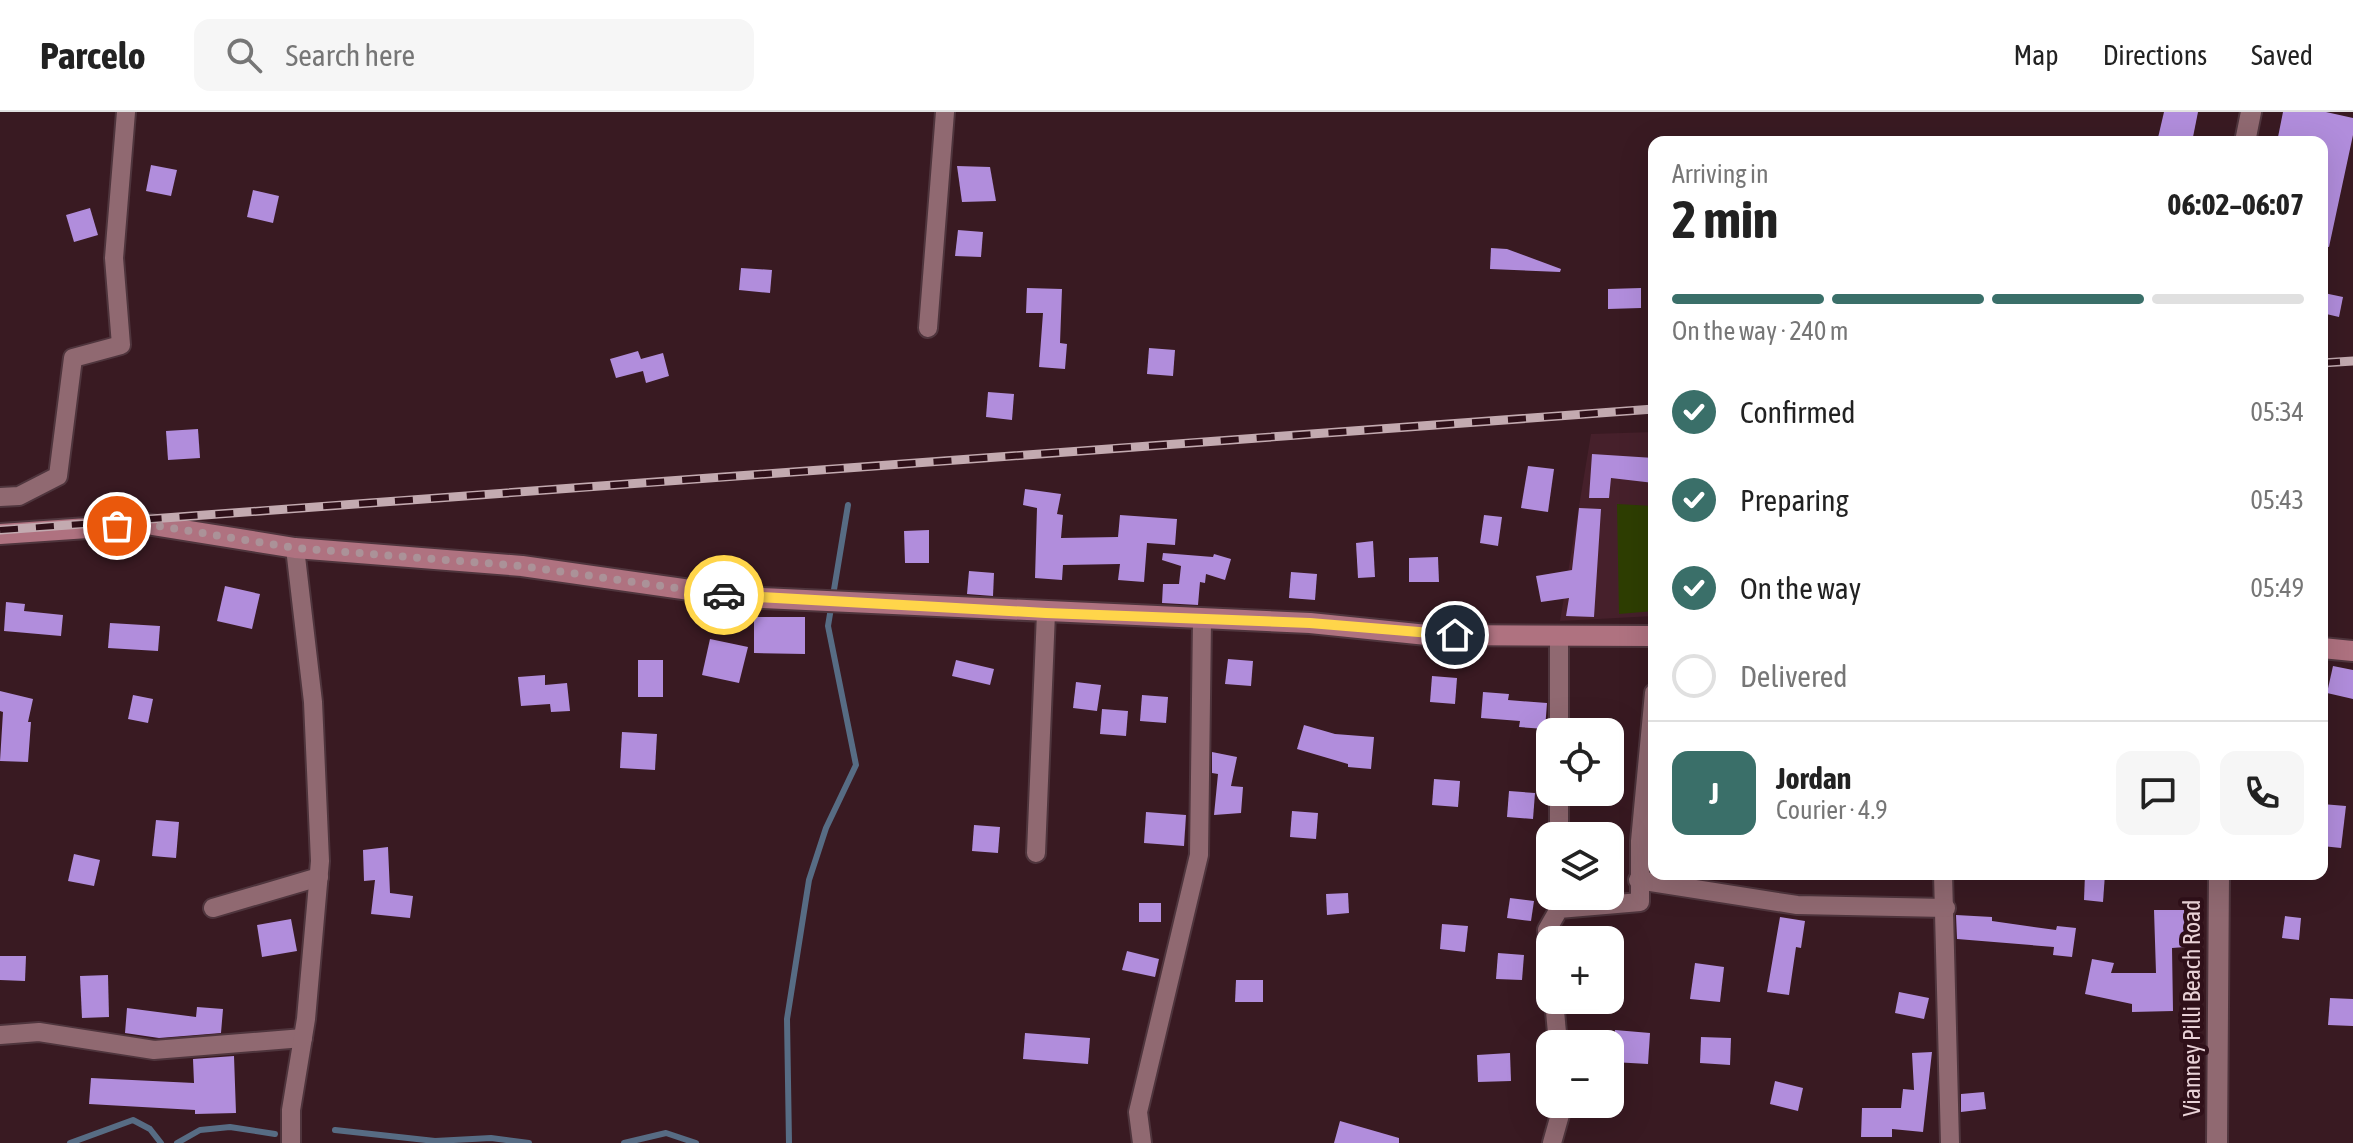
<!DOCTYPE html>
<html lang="en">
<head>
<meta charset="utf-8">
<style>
	:root { --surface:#fff; --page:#f6f6f6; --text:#222; --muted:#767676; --line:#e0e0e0; --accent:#3a6f69 }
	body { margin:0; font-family:"Asap Condensed",sans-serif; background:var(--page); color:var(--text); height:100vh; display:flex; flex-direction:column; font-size:30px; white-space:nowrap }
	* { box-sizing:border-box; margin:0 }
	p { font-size:26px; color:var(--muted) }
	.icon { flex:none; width:44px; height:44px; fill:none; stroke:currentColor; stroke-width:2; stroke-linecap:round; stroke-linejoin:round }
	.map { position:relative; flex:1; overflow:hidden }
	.panel { position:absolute; left:1648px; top:24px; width:680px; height:744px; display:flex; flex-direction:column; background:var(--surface); border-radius:16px; box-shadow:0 8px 32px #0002 }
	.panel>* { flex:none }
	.controls { position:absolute; left:1536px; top:606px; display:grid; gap:16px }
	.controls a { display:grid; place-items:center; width:88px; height:88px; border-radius:16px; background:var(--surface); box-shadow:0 8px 32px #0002; font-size:40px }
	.pin { position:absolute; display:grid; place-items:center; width:68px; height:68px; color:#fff; margin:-34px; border:4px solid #fff; border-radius:50%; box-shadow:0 2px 8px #0007 }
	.courier { position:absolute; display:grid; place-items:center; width:80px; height:80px; margin:-40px; border:6px solid #ffd54a; border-radius:50%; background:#fff; color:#222; box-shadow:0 2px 10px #0007 }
	.summary em { font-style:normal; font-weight:700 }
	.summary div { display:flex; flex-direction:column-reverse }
	.summary { display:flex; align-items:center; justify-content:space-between; height:136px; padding:0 24px }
	h1 { font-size:52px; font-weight:700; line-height:60px }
	.bar { display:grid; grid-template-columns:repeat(4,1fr); gap:12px 8px; align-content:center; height:96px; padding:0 24px }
	.bar i { height:10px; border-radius:6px; background:var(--line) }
	.bar .selected { background:var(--accent) }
	.bar p { grid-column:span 4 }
	.line { display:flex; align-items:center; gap:20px; padding:0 24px; border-top:2px solid var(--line) }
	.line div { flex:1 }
	.round { display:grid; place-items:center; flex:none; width:84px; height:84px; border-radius:16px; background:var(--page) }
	ol { padding:0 24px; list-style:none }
	li { display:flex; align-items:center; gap:24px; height:88px }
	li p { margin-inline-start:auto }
	li .icon { padding:8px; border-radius:50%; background:var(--accent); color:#fff; stroke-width:4 }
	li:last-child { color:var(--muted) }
	li i { width:44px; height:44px; border:4px solid var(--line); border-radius:50% }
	header { display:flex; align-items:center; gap:48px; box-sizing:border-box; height:112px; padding:0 40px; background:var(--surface); border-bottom:2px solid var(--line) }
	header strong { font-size:38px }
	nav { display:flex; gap:44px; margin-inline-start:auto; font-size:28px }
	.search { width:560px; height:72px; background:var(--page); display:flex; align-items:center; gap:20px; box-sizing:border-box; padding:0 28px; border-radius:16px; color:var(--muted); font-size:30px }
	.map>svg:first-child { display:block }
	.built { fill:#46202b }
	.green { fill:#2e3e02 }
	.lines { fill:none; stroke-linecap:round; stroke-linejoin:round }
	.stream { stroke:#576c84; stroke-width:6 }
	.building { fill:#b18ddc }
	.minor-casing { stroke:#4f353d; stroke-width:22 }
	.tertiary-casing { stroke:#4f353d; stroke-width:24 }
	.secondary-casing { stroke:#4f353d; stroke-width:24 }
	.minor { stroke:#906971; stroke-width:18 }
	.tertiary { stroke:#906971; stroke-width:20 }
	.secondary { stroke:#af7280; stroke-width:20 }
	.rail-casing { stroke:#c3aab0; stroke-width:9 }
	.rail { stroke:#2f1019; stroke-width:6; stroke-dasharray:18; stroke-linecap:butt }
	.done { stroke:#ab9298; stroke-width:8; stroke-dasharray:0 14.4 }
	.route { stroke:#ffd54a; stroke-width:10 }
	.labels { text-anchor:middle; stroke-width:8; stroke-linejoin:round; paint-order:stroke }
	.street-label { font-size:24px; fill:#e9d2d7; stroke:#2f1019 }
</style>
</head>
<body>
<header>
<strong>Parcelo</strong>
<div class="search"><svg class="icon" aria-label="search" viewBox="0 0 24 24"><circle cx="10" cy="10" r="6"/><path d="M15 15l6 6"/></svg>Search here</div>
<nav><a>Map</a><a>Directions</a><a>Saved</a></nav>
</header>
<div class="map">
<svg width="2353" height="1031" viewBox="0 0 2353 1031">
	<rect width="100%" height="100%" fill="#391a22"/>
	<!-- built -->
	<polygon class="built" points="1654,320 1654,504 1560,509 1591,322"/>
	<!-- green -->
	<polygon class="green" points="1617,392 1654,394 1654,499 1619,502"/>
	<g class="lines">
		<!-- stream -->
		<g class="stream">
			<polyline points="335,1018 435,1029 491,1026 529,1031"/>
			<polyline points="70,1031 133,1008 150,1017 161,1031"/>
			<polyline points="177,1031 200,1018 230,1015 275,1022"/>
			<polyline points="624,1031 666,1021 696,1031"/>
			<polyline points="789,1031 787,907 809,768 826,716 856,653 828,514 848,393"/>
		</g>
	</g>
	<!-- building -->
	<g class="building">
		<polygon points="2164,0 2198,0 2192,30 2157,30"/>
		<polygon points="2283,0 2326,0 2353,6 2353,23 2329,135 2322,134 2322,30 2277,30"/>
		<polygon points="151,53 177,58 171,84 146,79"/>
		<polygon points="957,54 990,55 996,89 962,90"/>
		<polygon points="253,78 279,84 273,111 247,105"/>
		<polygon points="90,96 98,123 74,130 66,103"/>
		<polygon points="958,118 983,120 981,145 955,144"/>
		<polygon points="1491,136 1507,137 1561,157 1560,160 1490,157"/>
		<polygon points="741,156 772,158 770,181 739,178"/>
		<polygon points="1027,176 1062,177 1060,231 1067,232 1065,257 1039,255 1043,201 1026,201"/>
		<polygon points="1641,176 1641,196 1608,197 1608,177"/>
		<polygon points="2324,181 2343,185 2339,205 2322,201"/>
		<polygon points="1149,236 1175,238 1173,264 1147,262"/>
		<polygon points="638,239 641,247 663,241 669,264 646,271 643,259 616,266 610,247"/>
		<polygon points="988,280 1014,282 1012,308 986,305"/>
		<polygon points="198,317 200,346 168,348 166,319"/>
		<polygon points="1592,342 1654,346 1654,371 1611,366 1609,386 1589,386"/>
		<polygon points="1528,354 1554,357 1548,400 1521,396"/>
		<polygon points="1025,377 1061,382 1057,402 1063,403 1061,426 1118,425 1120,403 1177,407 1175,433 1147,431 1144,470 1118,468 1120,452 1063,453 1062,468 1035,466 1037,396 1023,393"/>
		<polygon points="1579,396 1601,397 1594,505 1566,504 1569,486 1541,490 1536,464 1572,458"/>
		<polygon points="1484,403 1502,405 1498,434 1480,431"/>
		<polygon points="929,418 929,451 905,451 904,419"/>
		<polygon points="1373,429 1375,465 1358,466 1356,431"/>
		<polygon points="1163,441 1213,445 1214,442 1231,447 1225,468 1206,462 1205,471 1200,470 1198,493 1162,491 1163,472 1179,472 1181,454 1162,448"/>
		<polygon points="1438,445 1439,470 1409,470 1409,446"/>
		<polygon points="969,459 994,461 993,484 967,482"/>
		<polygon points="1291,460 1317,462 1315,488 1289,486"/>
		<polygon points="225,474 260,482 252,517 217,509"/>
		<polygon points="6,490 25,492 24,499 63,503 61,524 4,519"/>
		<polygon points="754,505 805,505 805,542 754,541"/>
		<polygon points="110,511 160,514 158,539 108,536"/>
		<polygon points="710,527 748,535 739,571 702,563"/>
		<polygon points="1228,547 1253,549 1251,574 1225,572"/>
		<rect x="638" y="548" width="25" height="37"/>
		<polygon points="956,548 994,557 990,573 952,564"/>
		<polygon points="2333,554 2353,558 2353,587 2327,581"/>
		<polygon points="545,563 545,573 567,571 570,599 551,600 550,592 521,594 518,565"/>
		<polygon points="1432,564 1457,566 1455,592 1430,590"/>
		<polygon points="1076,570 1101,573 1097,599 1073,596"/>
		<polygon points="0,579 33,587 28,610 31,610 28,650 0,649 3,600 0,599"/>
		<polygon points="1483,580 1509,582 1508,588 1547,591 1545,617 1519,615 1520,609 1481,606"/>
		<polygon points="133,583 153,587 148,611 128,607"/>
		<polygon points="1142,583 1168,585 1166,611 1140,609"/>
		<polygon points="1102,597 1128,599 1126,624 1100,622"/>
		<polygon points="1304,613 1335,622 1374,625 1371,657 1348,655 1348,652 1297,637"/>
		<polygon points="622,620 657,622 655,658 620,656"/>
		<polygon points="1212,640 1237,645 1231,674 1243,675 1241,701 1214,703 1218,662 1212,661"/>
		<polygon points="1434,667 1460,669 1458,695 1432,693"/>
		<polygon points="1509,679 1535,681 1533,707 1507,705"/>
		<polygon points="2322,692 2346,694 2341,736 2322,734"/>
		<polygon points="1292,699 1318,701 1316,727 1290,725"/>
		<polygon points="1146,700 1186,703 1184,734 1144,731"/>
		<polygon points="156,708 179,710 176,746 152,744"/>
		<polygon points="974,713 1000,715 998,741 972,739"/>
		<polygon points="388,735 390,781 413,784 410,806 371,802 375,768 364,769 363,738"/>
		<polygon points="74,742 100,748 94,774 68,769"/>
		<polygon points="2085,762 2105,762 2103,790 2084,788"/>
		<polygon points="1348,781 1349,801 1327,803 1326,782"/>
		<polygon points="1510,786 1534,789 1531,809 1507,806"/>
		<rect x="1139" y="791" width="22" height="19"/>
		<polygon points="2154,798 2184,798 2185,835 2172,836 2173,899 2132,900 2132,892 2085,882 2092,847 2114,851 2111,861 2156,861"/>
		<polygon points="1956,803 1992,805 1992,809 2056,818 2057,814 2076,816 2072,845 2053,843 2054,835 1957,827"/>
		<polygon points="2285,804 2301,806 2299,828 2282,826"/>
		<polygon points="1780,805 1805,809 1801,836 1796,835 1789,883 1767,880"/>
		<polygon points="291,807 297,839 262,845 257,813"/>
		<polygon points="1442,812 1468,814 1465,840 1440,837"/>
		<polygon points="1127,839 1159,847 1155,865 1122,858"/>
		<polygon points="1498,841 1524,843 1522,868 1496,867"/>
		<polygon points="0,844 26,844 25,869 0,868"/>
		<polygon points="1695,851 1724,855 1720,890 1690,887"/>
		<polygon points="108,863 109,905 82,906 80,864"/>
		<polygon points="1236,868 1263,868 1263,890 1235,890"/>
		<polygon points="1899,880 1929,886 1924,907 1895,901"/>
		<polygon points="2330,886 2353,887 2353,914 2328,913"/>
		<polygon points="197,895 223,897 221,921 159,926 125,921 127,896 196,905"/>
		<polygon points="1615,918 1650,921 1648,952 1613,950"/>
		<polygon points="1025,921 1090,926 1088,952 1023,947"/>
		<polygon points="1701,925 1731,926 1730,953 1700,951"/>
		<polygon points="1932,940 1923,1020 1892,1017 1892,1025 1861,1025 1862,996 1901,996 1903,977 1914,978 1912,941"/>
		<polygon points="1510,941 1511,969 1478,970 1477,943"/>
		<polygon points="234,944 236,1001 195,1002 195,998 89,992 91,966 194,971 193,947"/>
		<polygon points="1775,969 1803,976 1798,999 1770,992"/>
		<polygon points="1984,980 1986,997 1961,1000 1961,982"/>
		<polygon points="1340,1009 1399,1026 1399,1031 1334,1031"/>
	</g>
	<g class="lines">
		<!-- minor casing -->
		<g class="minor-casing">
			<g id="minor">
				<polyline points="928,216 945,0"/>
				<polyline points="0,385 19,384 58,364 73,246 121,233 114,146 126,0"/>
				<polyline points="1559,620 1559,524"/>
				<polyline points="1559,724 1559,680"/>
				<polyline points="1036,741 1046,501"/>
				<polyline points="1943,762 1950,1031"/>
				<polyline points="1638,768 1797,793 1946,796"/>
				<polyline points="213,796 319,765"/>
				<polyline points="1550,851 1547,818 1559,797 1640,790 1640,729 1654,581"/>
				<polyline points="1554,888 1558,932"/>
				<polyline points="0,923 39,920 154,938 303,926"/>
				<polyline points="291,1031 291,998 306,907 320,749 313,590 295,436"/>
				<polyline points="1142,1031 1138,1000 1199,743 1202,509"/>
				<polyline points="1552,1031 1563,992"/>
			</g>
		</g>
		<!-- tertiary casing -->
		<g class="tertiary-casing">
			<g id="tertiary">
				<polyline points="2245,30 2251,0"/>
				<polyline points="2217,1031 2219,762"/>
			</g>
		</g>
		<!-- secondary casing -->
		<g class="secondary-casing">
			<g id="secondary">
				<polyline points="0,422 146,412 295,436 522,454 739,485 1310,511 1427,523 1654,524"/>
				<polyline points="2322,536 2353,539"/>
			</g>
		</g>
		<!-- minor -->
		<use href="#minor" class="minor"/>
		<!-- tertiary -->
		<use href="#tertiary" class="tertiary"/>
		<!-- secondary -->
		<use href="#secondary" class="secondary"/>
		<!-- rail casing -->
		<g class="rail-casing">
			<g id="rail">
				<polyline points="2322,251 2353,249"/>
				<polyline points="0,418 1654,297"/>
			</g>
		</g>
		<!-- rail -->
		<use href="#rail" class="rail"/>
	</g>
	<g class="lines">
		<!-- done -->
		<polyline class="done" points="117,414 146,412 295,436 522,454 724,483"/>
		<!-- route -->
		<polyline class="route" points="724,483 1046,501 1310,511 1455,523"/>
	</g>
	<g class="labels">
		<!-- street labels -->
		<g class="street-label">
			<text transform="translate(2192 896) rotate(-90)" y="8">Vianney Pilli Beach Road</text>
		</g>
	</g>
</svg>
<div class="controls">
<a><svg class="icon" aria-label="locate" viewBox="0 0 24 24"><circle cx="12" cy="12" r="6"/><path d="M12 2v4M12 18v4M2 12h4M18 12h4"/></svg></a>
<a><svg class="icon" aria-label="layers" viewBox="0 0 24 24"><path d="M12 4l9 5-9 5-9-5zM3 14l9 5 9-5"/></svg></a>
<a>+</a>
<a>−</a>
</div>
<div class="pin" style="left:117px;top:414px;background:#ea580c"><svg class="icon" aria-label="bag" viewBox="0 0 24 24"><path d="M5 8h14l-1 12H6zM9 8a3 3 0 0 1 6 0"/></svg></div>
<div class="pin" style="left:1455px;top:523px;background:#1f2937"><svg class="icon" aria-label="home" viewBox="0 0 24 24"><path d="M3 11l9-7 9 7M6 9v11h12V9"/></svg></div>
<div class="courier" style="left:724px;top:483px"><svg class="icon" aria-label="car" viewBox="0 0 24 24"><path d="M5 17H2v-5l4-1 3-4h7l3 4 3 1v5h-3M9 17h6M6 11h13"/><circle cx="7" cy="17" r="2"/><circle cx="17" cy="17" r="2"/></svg></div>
<section class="panel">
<div class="summary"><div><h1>2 min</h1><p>Arriving in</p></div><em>06:02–06:07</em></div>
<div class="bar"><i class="selected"></i><i class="selected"></i><i class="selected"></i><i></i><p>On the way · 240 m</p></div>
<ol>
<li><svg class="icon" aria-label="check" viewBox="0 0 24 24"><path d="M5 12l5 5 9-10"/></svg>Confirmed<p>05:34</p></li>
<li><svg class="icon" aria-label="check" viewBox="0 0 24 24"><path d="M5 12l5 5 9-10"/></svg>Preparing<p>05:43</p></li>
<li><svg class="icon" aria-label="check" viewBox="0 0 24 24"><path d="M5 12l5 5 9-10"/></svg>On the way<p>05:49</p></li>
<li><i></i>Delivered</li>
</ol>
<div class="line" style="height:144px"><b class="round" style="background:var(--accent);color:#fff">J</b><div><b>Jordan</b><p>Courier · 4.9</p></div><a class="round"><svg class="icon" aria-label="chat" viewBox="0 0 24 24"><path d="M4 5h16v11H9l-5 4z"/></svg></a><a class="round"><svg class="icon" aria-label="phone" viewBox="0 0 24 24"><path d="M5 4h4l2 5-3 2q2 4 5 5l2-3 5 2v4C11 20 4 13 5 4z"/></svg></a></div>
</section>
</div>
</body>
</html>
